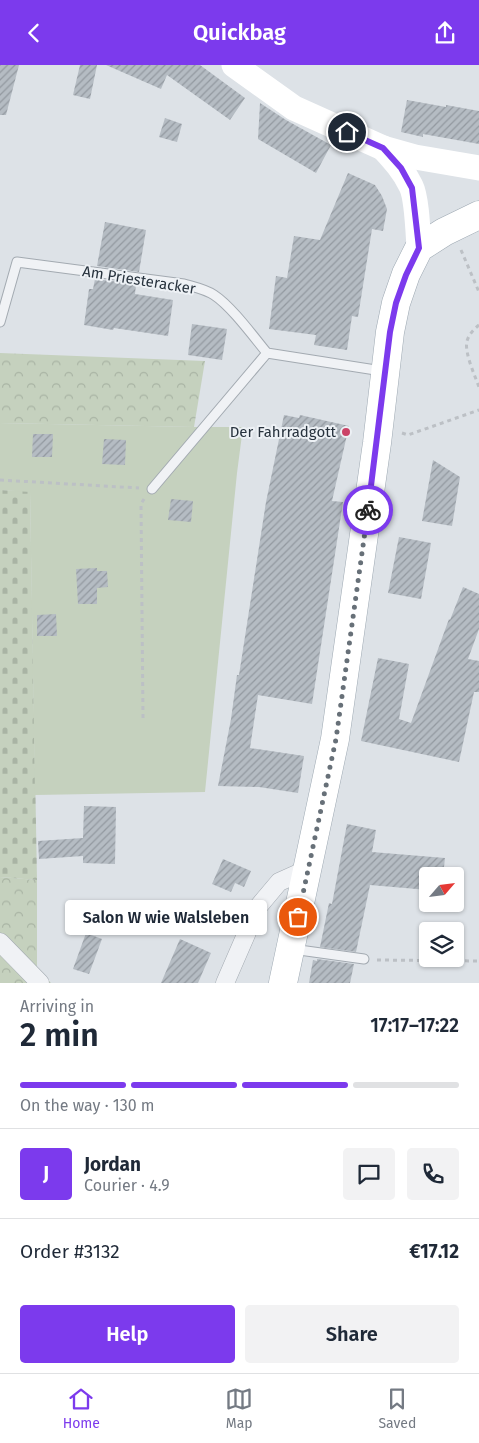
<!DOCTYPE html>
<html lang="en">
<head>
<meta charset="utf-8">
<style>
	:root { --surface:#fff; --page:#f2f2f3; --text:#1f2937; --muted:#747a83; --line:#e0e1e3; --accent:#7c3aed }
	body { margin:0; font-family:"Fira Sans",sans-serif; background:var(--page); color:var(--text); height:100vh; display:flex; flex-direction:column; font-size:19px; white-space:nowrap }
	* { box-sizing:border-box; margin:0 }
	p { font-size:16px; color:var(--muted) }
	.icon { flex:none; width:28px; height:28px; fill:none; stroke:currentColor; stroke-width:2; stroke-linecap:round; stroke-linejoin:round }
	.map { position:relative; height:918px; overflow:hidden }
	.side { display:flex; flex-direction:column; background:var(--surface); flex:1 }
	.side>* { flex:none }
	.needle { width:32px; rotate:62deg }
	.controls { position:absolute; left:419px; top:802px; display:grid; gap:10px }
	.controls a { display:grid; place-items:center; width:45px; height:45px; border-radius:5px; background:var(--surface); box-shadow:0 1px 4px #0004; font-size:25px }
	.pin { position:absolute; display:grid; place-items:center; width:42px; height:42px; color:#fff; margin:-21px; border:2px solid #fff; border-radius:50%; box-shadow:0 1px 5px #0007 }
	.courier { position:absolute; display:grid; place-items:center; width:50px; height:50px; margin:-25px; border:4px solid #7c3aed; border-radius:50%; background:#fff; color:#222; box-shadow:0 1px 6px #0007 }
	.bubble { position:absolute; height:35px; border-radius:5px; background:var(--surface); box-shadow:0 1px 4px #0004; font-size:16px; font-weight:600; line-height:35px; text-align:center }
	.head em { font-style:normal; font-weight:600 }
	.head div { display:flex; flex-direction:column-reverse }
	.head { display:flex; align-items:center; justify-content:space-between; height:85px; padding:0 20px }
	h1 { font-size:32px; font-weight:600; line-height:38px }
	.bar { display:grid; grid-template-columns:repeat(4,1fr); gap:8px 5px; align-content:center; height:60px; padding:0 20px }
	.bar i { height:6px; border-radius:4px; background:var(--line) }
	.bar .active { background:var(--accent) }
	.bar p { grid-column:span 4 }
	.line { display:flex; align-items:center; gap:12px; padding:0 20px; border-top:1px solid var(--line) }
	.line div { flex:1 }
	.round { display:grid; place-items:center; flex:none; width:52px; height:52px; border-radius:5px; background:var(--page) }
	.action { display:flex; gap:10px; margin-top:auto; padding:10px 20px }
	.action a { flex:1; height:58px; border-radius:5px; background:var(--accent); color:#fff; font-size:20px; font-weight:600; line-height:58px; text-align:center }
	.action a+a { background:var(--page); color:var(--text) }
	header { display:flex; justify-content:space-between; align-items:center; height:65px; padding:0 20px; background:var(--accent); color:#fff; font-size:22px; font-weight:600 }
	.menu { display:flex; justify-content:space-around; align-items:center; height:70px; border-top:1px solid var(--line); background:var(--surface); font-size:14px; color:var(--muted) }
	.menu a { display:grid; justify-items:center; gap:2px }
	.menu .active { color:var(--accent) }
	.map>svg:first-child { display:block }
	.forest { fill:url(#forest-crowns) }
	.cemetery { fill:url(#cemetery-stones) }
	.garden { fill:#c5d1be }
	.building { fill:url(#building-hatch) }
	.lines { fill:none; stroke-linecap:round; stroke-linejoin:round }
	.service-casing { stroke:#a3aab1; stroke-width:11 }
	.minor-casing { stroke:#a3aab1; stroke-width:19 }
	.primary-casing { stroke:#9da8b2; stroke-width:29 }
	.path { stroke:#bcc0c5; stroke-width:3; stroke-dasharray:4 4; stroke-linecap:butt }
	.service { stroke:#f0f2f5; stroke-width:9 }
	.minor { stroke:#f0f2f5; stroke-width:18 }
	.secondary { stroke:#fff; stroke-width:25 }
	.primary { stroke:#fff; stroke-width:28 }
	.done { stroke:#677078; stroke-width:5; stroke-dasharray:0 9 }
	.route { stroke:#7c3aed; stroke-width:6 }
	.poi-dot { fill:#cb4367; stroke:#edf1f5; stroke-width:2 }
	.labels { text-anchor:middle; stroke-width:4; stroke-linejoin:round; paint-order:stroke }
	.street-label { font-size:15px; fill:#27323d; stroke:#edf1f5 }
	.poi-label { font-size:15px; fill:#27323d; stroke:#edf1f5; text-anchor:end }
</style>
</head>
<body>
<header><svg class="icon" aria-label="back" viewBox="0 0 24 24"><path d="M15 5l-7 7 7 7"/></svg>Quickbag<svg class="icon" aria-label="share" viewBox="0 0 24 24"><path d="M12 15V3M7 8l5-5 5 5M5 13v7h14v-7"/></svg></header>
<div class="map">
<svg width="479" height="918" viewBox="0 0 479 918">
	<defs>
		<pattern id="forest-crowns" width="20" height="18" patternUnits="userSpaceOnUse" patternTransform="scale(1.25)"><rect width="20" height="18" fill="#c5d1be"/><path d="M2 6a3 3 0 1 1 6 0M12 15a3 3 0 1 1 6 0" fill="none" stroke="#a9b4a4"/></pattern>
		<pattern id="cemetery-stones" width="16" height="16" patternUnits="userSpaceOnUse" patternTransform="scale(1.25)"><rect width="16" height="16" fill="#c5d1be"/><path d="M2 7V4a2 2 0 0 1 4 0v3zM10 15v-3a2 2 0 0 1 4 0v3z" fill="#a9b4a4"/></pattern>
		<pattern id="building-hatch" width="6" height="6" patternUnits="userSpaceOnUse" patternTransform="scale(1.25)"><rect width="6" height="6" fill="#b5bcc3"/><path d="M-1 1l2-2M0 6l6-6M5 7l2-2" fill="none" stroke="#9399a0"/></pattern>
	</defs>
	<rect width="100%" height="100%" fill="#dde2e7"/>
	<!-- forest -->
	<g class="forest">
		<polygon points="0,288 205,296 194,362 0,358"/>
		<polygon points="0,812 37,815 37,903 51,918 0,918"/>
	</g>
	<!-- cemetery -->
	<polygon class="cemetery" points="0,425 30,426 37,815 0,812"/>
	<!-- garden -->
	<polygon class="garden" points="0,358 194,362 243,362 237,408 205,727 35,730 30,427 0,425"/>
	<!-- building -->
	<g class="building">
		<polygon points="0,0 19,0 6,50 0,50"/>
		<polygon points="80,0 97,0 90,34 73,30"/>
		<polygon points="106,0 200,0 245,33 230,55 167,10 161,24"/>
		<polygon points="407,35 446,42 446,40 479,46 479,79 423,69 423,72 401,67"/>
		<polygon points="260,38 286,55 331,80 316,108 258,74"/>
		<polygon points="165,53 182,59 177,77 159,72"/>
		<polygon points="348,108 375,120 382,131 387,144 383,166 372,164 358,252 352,251 347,285 314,280 316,270 269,264 276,211 287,213 294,171 320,175"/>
		<polygon points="105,157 146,165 139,207 97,201"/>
		<polygon points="95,214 136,219 135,229 173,235 168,271 114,263 113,265 84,260 89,224 93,224"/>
		<polygon points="192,259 227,264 222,295 188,290"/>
		<polygon points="284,350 299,353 300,350 349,361 332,436 343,437 312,639 258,630 250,683 304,691 298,728 259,722 218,721 231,654 237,610 239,610 266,437"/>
		<polygon points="33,369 53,369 52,392 32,392"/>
		<polygon points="104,374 126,375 125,400 102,399"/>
		<polygon points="433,395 460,412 452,461 422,456"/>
		<polygon points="171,434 193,436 191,457 168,455"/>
		<polygon points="399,472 431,478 421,534 388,528"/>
		<polygon points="97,503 97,506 107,506 108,522 97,523 97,539 78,539 76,504"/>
		<polygon points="463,522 479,529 479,564 468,594 479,596 479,627 474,627 459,697 361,676 378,593 409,599 399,654 411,658 449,554 450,555"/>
		<polygon points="56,549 57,571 37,571 37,550"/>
		<polygon points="84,741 116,742 115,799 83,798 83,791 39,794 38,776 83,773"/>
		<polygon points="347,759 376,765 372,787 445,793 443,811 428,811 428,825 370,820 356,887 320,882 329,838 332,839"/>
		<polygon points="223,794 251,806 244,822 235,818 231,827 212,819"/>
		<polygon points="86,868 102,874 89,909 73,904"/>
		<polygon points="180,874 211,888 198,918 161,918"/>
		<polygon points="317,894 354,899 350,918 309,918 313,895 317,896"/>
	</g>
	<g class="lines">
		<!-- service casing -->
		<g class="service-casing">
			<g id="service">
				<path d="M0,257l17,-60 167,22c10,3 21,5 30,11 17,11 39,41 53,58l115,18"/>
				<polyline points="152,424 267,288"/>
				<polyline points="292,884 364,894"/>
			</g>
		</g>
		<!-- minor casing -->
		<g class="minor-casing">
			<g id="minor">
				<polyline points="0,877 40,918"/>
				<polyline points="225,918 258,842 279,817 308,804"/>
			</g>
		</g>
		<!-- primary casing -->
		<g class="primary-casing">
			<polyline id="primary" points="283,918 335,674 377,378 390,267 396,238 406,209 419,183 444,167 479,150"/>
		</g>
		<!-- path -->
		<g class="path">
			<polyline points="461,185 479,227"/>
			<path d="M479,260c-5,4 -10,9 -12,16 -3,11 8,35 12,46"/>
			<polyline points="402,368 408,370 479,345"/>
			<polyline points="0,415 139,423"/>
			<polyline points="143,653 141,439 144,434"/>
			<polyline points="377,895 479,896"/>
		</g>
		<!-- service -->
		<use href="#service" class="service"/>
		<!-- minor -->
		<use href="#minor" class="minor"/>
		<!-- secondary -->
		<g class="secondary">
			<polyline points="234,0 294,43 383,83 415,92 479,103"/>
			<path d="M383,83c11,12 21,23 28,38 6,12 7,47 8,62"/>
		</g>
		<!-- primary -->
		<use href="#primary" class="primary"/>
	</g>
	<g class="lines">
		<!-- done -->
		<polyline class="done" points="298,852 336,674 368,445"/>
		<!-- route -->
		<polyline class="route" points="347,67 383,83 401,103 412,123 419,183 406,210 396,238 390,267 368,445"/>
	</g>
	<!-- markers -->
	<circle class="poi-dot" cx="346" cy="367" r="5"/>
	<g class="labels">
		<!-- street labels -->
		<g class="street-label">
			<text transform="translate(139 215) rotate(9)" y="5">Am Priesteracker</text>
		</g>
		<!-- poi labels -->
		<g class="poi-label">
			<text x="336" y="372">Der Fahrradgott</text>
		</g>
	</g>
</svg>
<div class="controls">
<a><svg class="needle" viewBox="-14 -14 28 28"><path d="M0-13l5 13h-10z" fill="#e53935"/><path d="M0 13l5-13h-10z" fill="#747a83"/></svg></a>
<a><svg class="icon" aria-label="layers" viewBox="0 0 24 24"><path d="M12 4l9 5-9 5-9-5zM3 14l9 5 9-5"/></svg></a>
</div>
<div class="pin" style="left:298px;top:852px;background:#ea580c"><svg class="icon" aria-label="bag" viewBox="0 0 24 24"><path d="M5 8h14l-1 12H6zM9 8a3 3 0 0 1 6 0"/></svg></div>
<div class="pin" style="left:347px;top:67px;background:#1f2937"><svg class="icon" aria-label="home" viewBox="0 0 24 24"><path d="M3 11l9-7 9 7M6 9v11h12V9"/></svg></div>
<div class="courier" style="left:368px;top:445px"><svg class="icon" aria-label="bike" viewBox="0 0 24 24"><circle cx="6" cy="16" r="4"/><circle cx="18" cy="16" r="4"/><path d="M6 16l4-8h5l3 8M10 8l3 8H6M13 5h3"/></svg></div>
<div class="bubble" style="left:65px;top:835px;width:202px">Salon W wie Walsleben</div>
</div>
<section class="side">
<div class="head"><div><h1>2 min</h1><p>Arriving in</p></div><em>17:17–17:22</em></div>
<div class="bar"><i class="active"></i><i class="active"></i><i class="active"></i><i></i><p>On the way · 130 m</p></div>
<div class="line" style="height:90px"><b class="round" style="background:var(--accent);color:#fff">J</b><div><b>Jordan</b><p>Courier · 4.9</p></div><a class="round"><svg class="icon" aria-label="chat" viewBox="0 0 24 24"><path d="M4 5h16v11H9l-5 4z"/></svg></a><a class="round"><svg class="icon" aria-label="phone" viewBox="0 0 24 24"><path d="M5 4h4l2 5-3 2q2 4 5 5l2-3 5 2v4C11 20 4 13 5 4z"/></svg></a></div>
<div class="line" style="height:65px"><div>Order #3132</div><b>€17.12</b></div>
<div class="action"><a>Help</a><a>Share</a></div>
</section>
<nav class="menu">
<a class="active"><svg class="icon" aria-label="home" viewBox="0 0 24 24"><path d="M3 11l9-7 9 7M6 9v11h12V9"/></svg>Home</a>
<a><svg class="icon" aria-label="map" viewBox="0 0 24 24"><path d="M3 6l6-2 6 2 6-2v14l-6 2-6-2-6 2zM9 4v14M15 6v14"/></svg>Map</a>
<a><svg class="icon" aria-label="saved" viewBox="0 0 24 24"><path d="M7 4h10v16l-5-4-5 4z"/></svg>Saved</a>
</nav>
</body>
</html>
